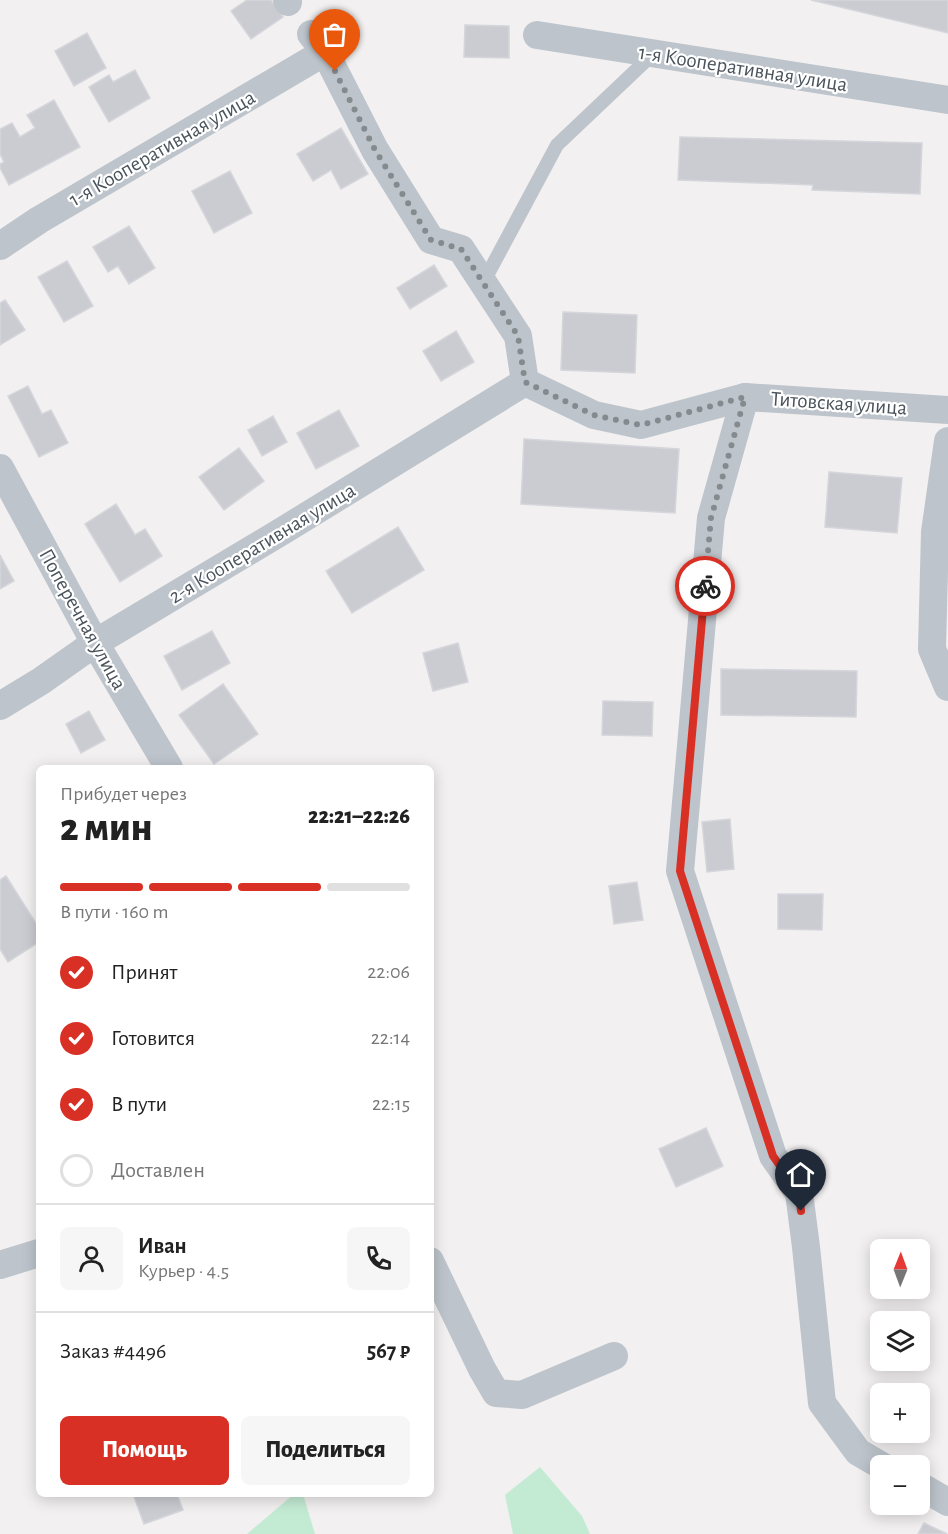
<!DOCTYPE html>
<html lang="ru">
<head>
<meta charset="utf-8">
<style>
	:root { --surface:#fff; --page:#f6f6f6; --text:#222; --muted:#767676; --line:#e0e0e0; --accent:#d93025 }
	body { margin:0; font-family:"Alegreya Sans",sans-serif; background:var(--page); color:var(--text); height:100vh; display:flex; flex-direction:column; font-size:22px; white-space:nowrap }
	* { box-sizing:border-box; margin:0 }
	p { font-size:20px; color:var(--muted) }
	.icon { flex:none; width:33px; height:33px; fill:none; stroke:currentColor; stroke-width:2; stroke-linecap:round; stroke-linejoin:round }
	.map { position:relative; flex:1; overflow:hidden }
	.panel { position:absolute; left:36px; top:765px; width:398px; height:732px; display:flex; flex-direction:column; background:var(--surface); border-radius:9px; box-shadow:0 3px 15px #0003 }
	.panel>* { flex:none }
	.needle { width:39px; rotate:1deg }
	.tools { position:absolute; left:870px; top:1239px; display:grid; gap:12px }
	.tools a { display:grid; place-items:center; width:60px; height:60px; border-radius:9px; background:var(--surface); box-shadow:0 3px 15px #0003; font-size:30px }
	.pin { position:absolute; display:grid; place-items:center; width:51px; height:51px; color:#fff; margin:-62px -26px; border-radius:50% 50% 50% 0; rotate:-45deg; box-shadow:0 0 6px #0007 }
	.pin .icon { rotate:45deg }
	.courier { position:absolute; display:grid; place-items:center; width:60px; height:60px; margin:-30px; border:4px solid #d93025; border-radius:50%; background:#fff; color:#222; box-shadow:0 2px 8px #0007 }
	.overview em { font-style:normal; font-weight:800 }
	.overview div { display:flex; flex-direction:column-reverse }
	.overview { display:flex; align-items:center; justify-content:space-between; height:102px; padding:0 24px }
	h1 { font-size:39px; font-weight:800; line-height:45px }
	.bar { display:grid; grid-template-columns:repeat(4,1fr); gap:9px 6px; align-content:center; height:72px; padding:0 24px }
	.bar i { height:8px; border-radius:4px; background:var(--line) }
	.bar .active { background:var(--accent) }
	.bar p { grid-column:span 4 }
	.line { display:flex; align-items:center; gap:15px; padding:0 24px; border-top:2px solid var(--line) }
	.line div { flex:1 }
	.round { display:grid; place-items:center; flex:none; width:63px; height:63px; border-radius:9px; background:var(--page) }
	ol { padding:0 24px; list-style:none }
	li { display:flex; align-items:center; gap:18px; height:66px }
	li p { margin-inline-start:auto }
	li .icon { padding:6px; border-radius:50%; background:var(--accent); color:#fff; stroke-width:4 }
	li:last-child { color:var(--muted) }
	li i { width:33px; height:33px; border:3px solid var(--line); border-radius:50% }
	.primary-button { display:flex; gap:12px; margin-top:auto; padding:12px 24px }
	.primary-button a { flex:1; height:69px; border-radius:9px; background:var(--accent); color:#fff; font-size:24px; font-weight:800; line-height:69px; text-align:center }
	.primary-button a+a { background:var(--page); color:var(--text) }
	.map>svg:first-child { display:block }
	.green { fill:#c3ebd3 }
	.building { fill:#cbccd2; stroke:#d5d6db; stroke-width:1.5 }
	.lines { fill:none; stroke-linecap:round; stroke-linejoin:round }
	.lane { stroke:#bdc4cb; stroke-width:14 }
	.street { stroke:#bdc4cb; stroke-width:28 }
	.done { stroke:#858a8f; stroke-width:6; stroke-dasharray:0 10.8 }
	.route { stroke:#d93025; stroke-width:8 }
	.labels { text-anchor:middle; stroke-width:4.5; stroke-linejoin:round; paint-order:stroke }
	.street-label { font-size:21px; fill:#4a535b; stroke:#fff }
</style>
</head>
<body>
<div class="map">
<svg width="948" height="1534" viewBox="0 0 948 1534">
	<rect width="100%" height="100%" fill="#f2f0f0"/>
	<!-- green -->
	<g class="green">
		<polygon points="540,1467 582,1516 590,1534 513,1534 505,1495"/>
		<polygon points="294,1494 303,1494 315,1534 247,1534"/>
	</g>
	<!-- building -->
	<g class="building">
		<polygon points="247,0 271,0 283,17 251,39 231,11"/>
		<polygon points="811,0 948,0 948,33"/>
		<polygon points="465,25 509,26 509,58 464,57"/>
		<polygon points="87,33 106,68 74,86 55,51"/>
		<polygon points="135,70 150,98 109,122 89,87 109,75 113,82"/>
		<polygon points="54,100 80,147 9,185 0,168 0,164 4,162 0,154 0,129 12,123 20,137 35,128 27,115"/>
		<polygon points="341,128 368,174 341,189 331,170 313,181 297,154"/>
		<polygon points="680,137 922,143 920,194 812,190 813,185 678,180"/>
		<polygon points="230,171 252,213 214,233 192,191"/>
		<polygon points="129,226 155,268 129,284 118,266 108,272 93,247"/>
		<polygon points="67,261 93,306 64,322 38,277"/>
		<polygon points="434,265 447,286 410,309 397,288"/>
		<polygon points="5,300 25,330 0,345 0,303"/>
		<polygon points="563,312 637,315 635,373 561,370"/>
		<polygon points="456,331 474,362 441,381 423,351"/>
		<polygon points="28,386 42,414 51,410 68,443 39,457 8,396"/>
		<polygon points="339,410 359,446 316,469 297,433"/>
		<polygon points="273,416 287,442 262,456 248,430"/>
		<polygon points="524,439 679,449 675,513 521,504"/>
		<polygon points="239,448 264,481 224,510 199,477"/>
		<polygon points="829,472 902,478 897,533 825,527"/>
		<polygon points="116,504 135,535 145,529 162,556 120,582 85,524"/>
		<polygon points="398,527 424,570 352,613 326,571"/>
		<polygon points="0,555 14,581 0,589"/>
		<polygon points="212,631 230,663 182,690 164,656"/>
		<polygon points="458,643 468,682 433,691 423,653"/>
		<polygon points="721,669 857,671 856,717 721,715"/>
		<polygon points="223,684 258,734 214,764 179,715"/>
		<polygon points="603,701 653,702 652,736 602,735"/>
		<polygon points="89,711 105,740 81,753 66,724"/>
		<polygon points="730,819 734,869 707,872 702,822"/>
		<polygon points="6,876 39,928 39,942 8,962 0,949 0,880"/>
		<polygon points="637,882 643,920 614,924 609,886"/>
		<polygon points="778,894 823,894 822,930 778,929"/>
		<polygon points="706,1128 723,1166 676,1187 659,1149"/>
		<polygon points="133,1494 177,1494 183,1510 144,1524"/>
		<polygon points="924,1523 947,1534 918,1534"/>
	</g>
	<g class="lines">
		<!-- lane -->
		<polyline class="lane" points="483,283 557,145 653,54"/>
		<!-- street -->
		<g class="street">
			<polyline points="287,0 288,2"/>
			<polyline points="311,34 325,52 375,150 431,240 461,249 518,336 525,382"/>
			<polyline points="537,35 948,100"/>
			<polyline points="0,246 39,220 325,52"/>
			<polyline points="525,382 594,415 641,425 745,397 948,410"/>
			<polyline points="745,397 711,518 680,871 773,1156 799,1193 806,1247 822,1403 858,1452 882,1466"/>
			<polyline points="948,441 935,532 932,649 948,687"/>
			<polyline points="0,468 95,643 169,768"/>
			<polyline points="0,706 41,681 95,643 284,530 525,382"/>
			<polyline points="430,1261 482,1369 496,1393 522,1395 614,1356"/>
			<polyline points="0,1265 39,1253"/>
			<polyline points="920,1486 948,1502"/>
		</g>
	</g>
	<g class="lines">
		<!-- done -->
		<polyline class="done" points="335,71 375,150 431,240 461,249 518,336 525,382 594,415 641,425 745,397 711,518 705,586"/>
		<!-- route -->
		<polyline class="route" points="705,586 680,871 773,1156 799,1193 801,1211"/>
	</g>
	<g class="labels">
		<!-- street labels -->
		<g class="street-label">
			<text transform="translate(743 68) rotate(9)" y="7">1-я Кооперативная улица</text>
			<text transform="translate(162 148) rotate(-30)" y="7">1-я Кооперативная улица</text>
			<text transform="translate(839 403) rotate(4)" y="7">Титовская улица</text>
			<text transform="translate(262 543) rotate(-31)" y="7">2-я Кооперативная улица</text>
			<text transform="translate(83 619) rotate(61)" y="7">Поперечная улица</text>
		</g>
	</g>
</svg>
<div class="tools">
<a><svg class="needle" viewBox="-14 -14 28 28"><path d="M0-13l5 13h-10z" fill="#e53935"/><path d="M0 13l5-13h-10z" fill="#767676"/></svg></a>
<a><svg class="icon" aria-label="layers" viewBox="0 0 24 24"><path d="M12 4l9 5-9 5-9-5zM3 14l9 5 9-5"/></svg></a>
<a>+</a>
<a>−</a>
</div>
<div class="pin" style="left:335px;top:71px;background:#ea580c"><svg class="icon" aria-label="bag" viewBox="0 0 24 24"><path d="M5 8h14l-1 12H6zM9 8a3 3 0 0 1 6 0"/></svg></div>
<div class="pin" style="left:801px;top:1211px;background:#1f2937"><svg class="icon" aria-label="home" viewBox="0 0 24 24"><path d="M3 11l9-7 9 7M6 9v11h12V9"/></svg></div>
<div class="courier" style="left:705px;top:586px"><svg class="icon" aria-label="bike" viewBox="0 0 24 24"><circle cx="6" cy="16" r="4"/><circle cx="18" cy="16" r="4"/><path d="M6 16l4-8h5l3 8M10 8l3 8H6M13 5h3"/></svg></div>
<section class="panel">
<div class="overview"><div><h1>2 мин</h1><p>Прибудет через</p></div><em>22:21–22:26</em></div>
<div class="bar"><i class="active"></i><i class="active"></i><i class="active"></i><i></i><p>В пути · 160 m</p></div>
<ol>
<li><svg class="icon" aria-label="check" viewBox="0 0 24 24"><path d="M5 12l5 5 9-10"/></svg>Принят<p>22:06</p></li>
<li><svg class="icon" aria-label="check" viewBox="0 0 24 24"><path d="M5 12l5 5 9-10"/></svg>Готовится<p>22:14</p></li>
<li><svg class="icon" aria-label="check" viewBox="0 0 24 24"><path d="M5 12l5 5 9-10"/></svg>В пути<p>22:15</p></li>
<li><i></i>Доставлен</li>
</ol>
<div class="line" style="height:108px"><a class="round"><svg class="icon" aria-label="person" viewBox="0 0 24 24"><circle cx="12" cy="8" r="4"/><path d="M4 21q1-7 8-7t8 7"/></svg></a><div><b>Иван</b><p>Курьер · 4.5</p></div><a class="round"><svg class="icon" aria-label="phone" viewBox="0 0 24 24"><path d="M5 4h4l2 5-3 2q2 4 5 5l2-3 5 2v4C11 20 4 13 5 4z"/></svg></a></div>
<div class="line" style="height:78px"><div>Заказ #4496</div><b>567 ₽</b></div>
<div class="primary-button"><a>Помощь</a><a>Поделиться</a></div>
</section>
</div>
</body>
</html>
